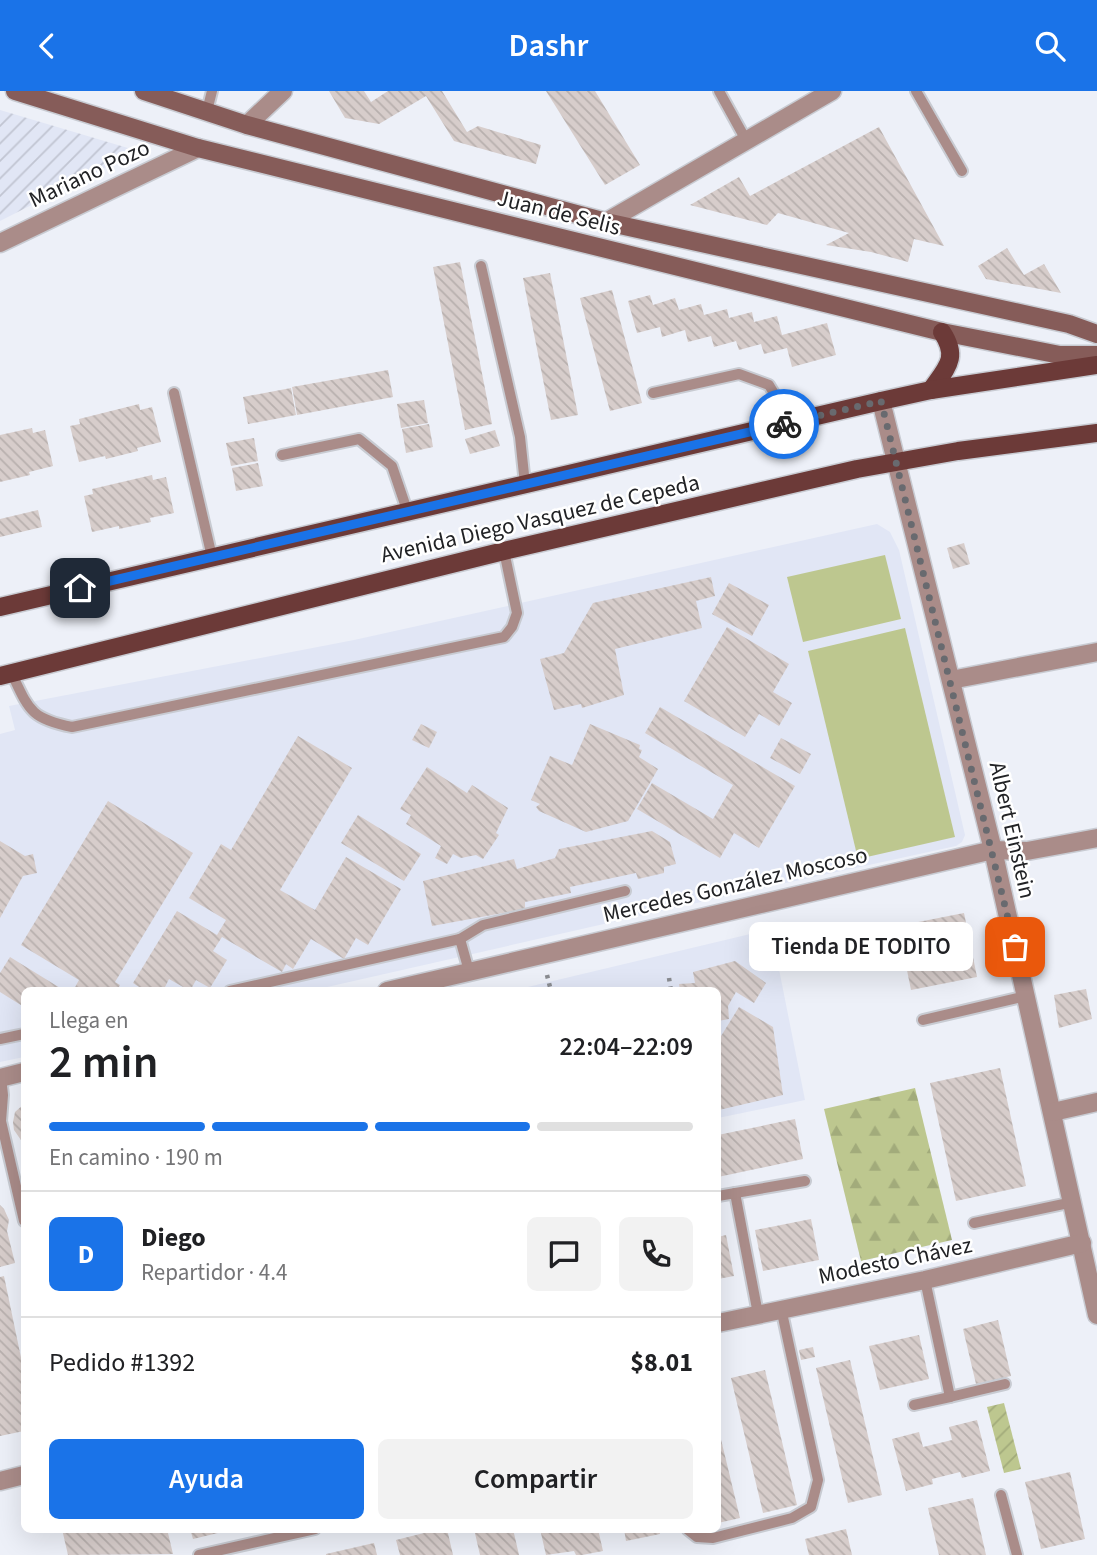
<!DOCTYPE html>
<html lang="es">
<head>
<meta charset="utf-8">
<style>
	:root { --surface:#fff; --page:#f2f2f2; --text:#202124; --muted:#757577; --line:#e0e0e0; --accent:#1a73e8 }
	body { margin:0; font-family:"Source Sans 3",sans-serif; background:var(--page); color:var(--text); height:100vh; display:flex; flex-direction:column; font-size:26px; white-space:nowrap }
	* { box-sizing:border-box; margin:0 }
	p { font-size:23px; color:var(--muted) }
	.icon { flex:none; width:38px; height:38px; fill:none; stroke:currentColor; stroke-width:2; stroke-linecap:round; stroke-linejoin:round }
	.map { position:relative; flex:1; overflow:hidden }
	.side { position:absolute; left:21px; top:896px; width:700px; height:546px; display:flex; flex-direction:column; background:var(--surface); border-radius:10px; box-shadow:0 7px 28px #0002 }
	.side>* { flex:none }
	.pin { position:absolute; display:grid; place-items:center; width:60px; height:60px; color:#fff; margin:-30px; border-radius:14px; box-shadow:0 4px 10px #0006 }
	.courier { position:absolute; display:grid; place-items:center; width:70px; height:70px; margin:-35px; border:5px solid #1a73e8; border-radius:50%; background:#fff; color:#222; box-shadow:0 2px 9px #0007 }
	.bubble { position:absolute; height:49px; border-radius:10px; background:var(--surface); box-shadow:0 7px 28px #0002; font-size:23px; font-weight:600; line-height:49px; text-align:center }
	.headline em { font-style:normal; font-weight:600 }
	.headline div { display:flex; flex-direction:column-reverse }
	.headline { display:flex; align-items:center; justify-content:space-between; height:119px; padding:0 28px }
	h1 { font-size:46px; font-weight:600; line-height:52px }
	.bar { display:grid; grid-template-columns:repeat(4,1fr); gap:10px 7px; align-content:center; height:84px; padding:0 28px }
	.bar i { height:9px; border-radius:5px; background:var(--line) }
	.bar .active { background:var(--accent) }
	.bar p { grid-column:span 4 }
	.line { display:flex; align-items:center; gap:18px; padding:0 28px; border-top:2px solid var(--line) }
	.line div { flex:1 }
	.round { display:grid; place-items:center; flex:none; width:74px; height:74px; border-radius:10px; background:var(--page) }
	.action { display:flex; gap:14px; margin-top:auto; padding:14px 28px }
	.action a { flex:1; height:80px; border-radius:10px; background:var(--accent); color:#fff; font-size:28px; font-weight:600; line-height:80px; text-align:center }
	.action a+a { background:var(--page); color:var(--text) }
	header { display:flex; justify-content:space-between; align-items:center; height:91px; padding:0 28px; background:var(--accent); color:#fff; font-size:32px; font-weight:600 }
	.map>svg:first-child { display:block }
	.built { fill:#e1e6f5 }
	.industrial { fill:url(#industrial-furrows) }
	.green { fill:#bdc78f }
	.forest { fill:url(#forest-firs) }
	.garden { fill:url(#garden-furrows) }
	.building { fill:url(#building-back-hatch) }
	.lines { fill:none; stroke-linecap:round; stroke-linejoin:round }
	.service-casing { stroke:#c8cbd2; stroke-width:14 }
	.minor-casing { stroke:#c8cbd2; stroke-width:21 }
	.secondary-casing { stroke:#c8cbd2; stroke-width:21 }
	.primary-casing { stroke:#c8cbd2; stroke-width:21 }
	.path { stroke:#8a8c91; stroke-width:4.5; stroke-dasharray:3.5 5; stroke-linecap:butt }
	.service { stroke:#aa8c89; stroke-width:10 }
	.minor { stroke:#aa8c89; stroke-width:18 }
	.secondary { stroke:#865c59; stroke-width:18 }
	.primary { stroke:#6c3a38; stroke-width:18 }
	.done { stroke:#686a6f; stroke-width:7; stroke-dasharray:0 12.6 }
	.route { stroke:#1a73e8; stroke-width:9 }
	.labels { text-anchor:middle; stroke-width:5; stroke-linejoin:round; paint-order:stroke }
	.street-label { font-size:23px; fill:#212225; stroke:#fff }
</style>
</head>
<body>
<header><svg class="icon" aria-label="back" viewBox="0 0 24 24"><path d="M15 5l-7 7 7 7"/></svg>Dashr<svg class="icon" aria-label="search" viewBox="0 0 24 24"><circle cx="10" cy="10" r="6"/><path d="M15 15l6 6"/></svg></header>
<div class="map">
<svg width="1097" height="1464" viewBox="0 0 1097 1464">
	<defs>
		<pattern id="industrial-furrows" width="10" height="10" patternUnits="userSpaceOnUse" patternTransform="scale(1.75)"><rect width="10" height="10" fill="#e1e6f5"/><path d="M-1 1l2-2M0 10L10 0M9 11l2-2" fill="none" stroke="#c1c5d2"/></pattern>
		<pattern id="forest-firs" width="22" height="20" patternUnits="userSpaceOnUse" patternTransform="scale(1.75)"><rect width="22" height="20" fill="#bdc78f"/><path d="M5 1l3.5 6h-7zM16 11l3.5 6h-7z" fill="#a2ab7b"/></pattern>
		<pattern id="garden-furrows" width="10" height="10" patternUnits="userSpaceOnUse" patternTransform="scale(1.75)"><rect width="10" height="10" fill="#bdc78f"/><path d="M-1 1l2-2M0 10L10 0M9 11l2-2" fill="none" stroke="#a2ab7b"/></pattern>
		<pattern id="building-back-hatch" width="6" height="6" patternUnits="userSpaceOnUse" patternTransform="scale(1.75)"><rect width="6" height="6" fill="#d7cdcb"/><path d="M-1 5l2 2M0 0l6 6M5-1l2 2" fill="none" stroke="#b8b0ae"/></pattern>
	</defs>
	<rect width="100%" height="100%" fill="#edf0f8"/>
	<!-- built -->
	<g class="built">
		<polygon points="877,433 890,441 899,459 965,744 962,751 956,755 736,803 314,899 24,900 24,966 0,971 0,643 15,639 9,615 354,549"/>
		<polygon points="771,838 805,1009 718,1027 718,900 511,900"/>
	</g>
	<!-- industrial -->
	<polygon class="industrial" points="0,19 138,60 0,130"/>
	<!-- green -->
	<g class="green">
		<polygon points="885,464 901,528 803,551 787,486"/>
		<polygon points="905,537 955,746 858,768 808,560"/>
	</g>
	<!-- forest -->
	<polygon class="forest" points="915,997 952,1149 861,1170 824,1018"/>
	<!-- garden -->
	<polygon class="garden" points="1004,1312 1021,1378 1004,1382 987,1316"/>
	<!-- building -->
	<g class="building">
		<polygon points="329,0 364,0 371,11 388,0 442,0 467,41 478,35 541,54 536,73 454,50 426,5 379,33 345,27"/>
		<polygon points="546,0 595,0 640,74 605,94"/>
		<polygon points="879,36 944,155 914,148 908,171 871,161 826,154 849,142 778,122 767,134 690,114 739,86 750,105"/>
		<polygon points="1007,157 1024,184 1044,173 1061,202 986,188 978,175"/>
		<polygon points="460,171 492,333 465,339 433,176"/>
		<polygon points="550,182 578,324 551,329 523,187"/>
		<polygon points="612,199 642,312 610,320 580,207"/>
		<polygon points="650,204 653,214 675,207 679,219 701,213 704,224 727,218 729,227 752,221 754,231 777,225 782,244 827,232 836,264 792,276 787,257 764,263 761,253 739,259 736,250 714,256 711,245 688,251 685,239 662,246 660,236 637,242 628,210"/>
		<polygon points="388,279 393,306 297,324 292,296"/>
		<polygon points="291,297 296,324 248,333 243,306"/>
		<polygon points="424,309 428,332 401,337 397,313"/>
		<polygon points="139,313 140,319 152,316 161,351 137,357 138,360 106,368 105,365 79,371 70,335 80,333 79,328"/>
		<polygon points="429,333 433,356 406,362 402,338"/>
		<polygon points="32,337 33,342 45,339 53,375 29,381 30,384 0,391 0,344"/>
		<polygon points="495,339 500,355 470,363 465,348"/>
		<polygon points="254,347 258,370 231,375 226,352"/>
		<polygon points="258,372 263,395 236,400 232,377"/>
		<polygon points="152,384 153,389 166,386 174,422 150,427 151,431 119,438 119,435 92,441 84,405 93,403 92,398"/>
		<polygon points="38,419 42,436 0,446 0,428"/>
		<polygon points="964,452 970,473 953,478 947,457"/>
		<polygon points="711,486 715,505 696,510 702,537 615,558 624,604 582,617 581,613 554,619 540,568 564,562 593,512"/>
		<polygon points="729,492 769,514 752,545 712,523"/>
		<polygon points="727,536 789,573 773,601 792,612 779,635 759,623 745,646 684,610"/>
		<polygon points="660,616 795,695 759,757 734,742 720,767 637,718 652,692 713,728 733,694 645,642"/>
		<polygon points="421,633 437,641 429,657 412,649"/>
		<polygon points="590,633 640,654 639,658 642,659 639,666 658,678 628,730 586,741 539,720 536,716 540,713 531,709 550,665 572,674"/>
		<polygon points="298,645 352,677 280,799 315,819 346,766 401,798 368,854 356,847 344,868 311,848 293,878 286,873 282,881 222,846 213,860 227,869 210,897 196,889 190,900 169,888 163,900 145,900 133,892 177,820 217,844 226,829 189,807 221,753 231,759"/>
		<polygon points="781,647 811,663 800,683 770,667"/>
		<polygon points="427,676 467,702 472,694 508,717 496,742 499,744 483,768 476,764 461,767 453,763 447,773 435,767 441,755 406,733 411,724 400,718"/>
		<polygon points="108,710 193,762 115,891 120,894 117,900 75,900 74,898 79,889 21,854"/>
		<polygon points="358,724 421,763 404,790 341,752"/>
		<polygon points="652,740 670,751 676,773 664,776 664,782 638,788 636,782 570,796 571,802 525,811 525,818 432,835 423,790 514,768 517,778 555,767 559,758"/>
		<polygon points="0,750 25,765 33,763 37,782 23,785 0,827"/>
		<polygon points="964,822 977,886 911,899 898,835"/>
		<polygon points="10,866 65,900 24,900 24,916 0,901 0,882"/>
		<polygon points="735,870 766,892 754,912 736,901 728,915 729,928 718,930 718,900 680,900 679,893 695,892 693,881"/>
		<polygon points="1086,898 1092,928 1059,937 1054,904"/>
		<polygon points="739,916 773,936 783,1004 719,1019 718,950"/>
		<polygon points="1000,977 1026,1095 956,1110 930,992"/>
		<polygon points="24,1013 24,1058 21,1049 14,1039 13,1031 15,1021"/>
		<polygon points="795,1028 803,1068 718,1086 718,1044"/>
		<polygon points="0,1114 4,1118 9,1129 7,1140 15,1172 0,1176"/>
		<polygon points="811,1128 819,1169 763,1180 755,1139"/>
		<polygon points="726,1144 734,1185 718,1188 718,1146"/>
		<polygon points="4,1185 24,1281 24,1340 0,1345 0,1186"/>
		<polygon points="998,1229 1011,1285 976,1293 963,1238"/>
		<polygon points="919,1244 929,1288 880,1299 869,1255"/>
		<polygon points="813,1256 815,1266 801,1269 799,1259"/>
		<polygon points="850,1269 882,1404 848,1412 816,1277"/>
		<polygon points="765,1279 797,1414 763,1422 731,1287"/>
		<polygon points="977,1329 990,1380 962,1387 960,1381 932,1388 933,1393 906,1400 892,1348 919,1341 923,1356 952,1349 949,1336"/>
		<polygon points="718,1336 740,1427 718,1432"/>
		<polygon points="1070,1381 1085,1448 1041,1458 1025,1391"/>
		<polygon points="973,1407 986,1464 939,1464 928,1417"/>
		<polygon points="62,1438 167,1438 173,1463 68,1464"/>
		<polygon points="190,1438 217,1438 218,1442 193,1448"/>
		<polygon points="440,1438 447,1438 453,1464 400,1464 396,1449"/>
		<polygon points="474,1438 513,1438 519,1464 480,1464"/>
		<polygon points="540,1438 598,1438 603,1460 582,1464 576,1464 574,1460 546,1464"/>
		<polygon points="624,1438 659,1438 660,1443 626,1450"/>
		<polygon points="846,1438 852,1464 809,1464 805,1448"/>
		<polygon points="374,1452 377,1464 326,1464 326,1463"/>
	</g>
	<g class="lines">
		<!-- service casing -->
		<g class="service-casing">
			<g id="service">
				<polyline points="719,0 746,49"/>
				<polyline points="916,0 962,80"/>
				<polyline points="207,20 212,0"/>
				<polyline points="481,175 520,346 525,393"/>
				<polyline points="174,302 212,466"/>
				<polyline points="653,302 739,283 769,294 791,331"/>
				<polyline points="282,364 359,348 392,375 408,422"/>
				<path d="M12,583c17,36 19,45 60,53l432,-90 8,-10 5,-14 -13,-62"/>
				<polyline points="460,848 483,834 625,800"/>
				<polyline points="230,900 460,848 469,880"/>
				<polyline points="923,929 1026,905"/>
				<polyline points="0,948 24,943"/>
				<polyline points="1,986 3,1004 1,1030 24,1130"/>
				<polyline points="735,1102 758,1223"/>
				<polyline points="718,1105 805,1090"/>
				<polyline points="974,1132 1073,1111"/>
				<polyline points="925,1189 950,1306 1005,1293"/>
				<polyline points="914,1314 950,1306"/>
				<polyline points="1001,1404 1017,1464"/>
				<polyline points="687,1438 697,1446 713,1447 792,1427 811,1416 818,1389 781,1217"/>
				<polyline points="199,1464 315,1438"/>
			</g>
		</g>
		<!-- minor casing -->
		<g class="minor-casing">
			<g id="minor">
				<polyline points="247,34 283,0"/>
				<polyline points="606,131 832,0"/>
				<polyline points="0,152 198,57"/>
				<polyline points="881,310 993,759 1097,1224"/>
				<polyline points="951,589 1097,561"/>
				<polyline points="387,900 993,759 1027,760 1097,747"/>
				<polyline points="0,987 24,981"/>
				<polyline points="1053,1021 1097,1011"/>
				<polyline points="718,1232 925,1189 1082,1152"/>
				<polyline points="0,1390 24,1384"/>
			</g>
		</g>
		<!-- secondary casing -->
		<g class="secondary-casing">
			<g id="secondary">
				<polyline points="15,0 198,57 942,241 1060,264 1097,264"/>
				<polyline points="144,0 247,34 606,131 1069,233 1097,243"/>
			</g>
		</g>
		<!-- primary casing -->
		<g class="primary-casing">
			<g id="primary">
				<path d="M931,299c16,-23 28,-32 11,-58"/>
				<polyline points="0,516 881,310 931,299 1097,274"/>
				<polyline points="0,585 504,460 857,378 958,360 1097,342"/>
			</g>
		</g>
		<!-- path -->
		<g class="path">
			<polyline points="547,884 551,900"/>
			<polyline points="669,887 671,900"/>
		</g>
		<!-- service -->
		<use href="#service" class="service"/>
		<!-- minor -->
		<use href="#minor" class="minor"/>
		<!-- secondary -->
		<use href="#secondary" class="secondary"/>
		<!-- primary -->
		<use href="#primary" class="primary"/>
	</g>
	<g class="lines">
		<!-- done -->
		<polyline class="done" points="784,333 881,310 1015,856"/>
		<!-- route -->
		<polyline class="route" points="80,497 784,333"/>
	</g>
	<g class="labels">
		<!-- street labels -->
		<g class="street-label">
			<text transform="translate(89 82) rotate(-25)" y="8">Mariano Pozo</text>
			<text transform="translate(559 121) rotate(14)" y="8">Juan de Selis</text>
			<text transform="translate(540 427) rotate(-13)" y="8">Avenida Diego Vasquez de Cepeda</text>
			<text transform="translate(1013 739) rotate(77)" y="8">Albert Einstein</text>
			<text transform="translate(735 793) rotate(-13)" y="8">Mercedes González Moscoso</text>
			<text transform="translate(895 1169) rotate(-12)" y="8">Modesto Chávez</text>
		</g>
	</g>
</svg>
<div class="pin" style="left:1015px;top:856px;background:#ea580c"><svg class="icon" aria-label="bag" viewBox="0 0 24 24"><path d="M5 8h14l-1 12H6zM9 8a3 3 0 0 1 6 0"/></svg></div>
<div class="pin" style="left:80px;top:497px;background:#1f2937"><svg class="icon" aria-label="home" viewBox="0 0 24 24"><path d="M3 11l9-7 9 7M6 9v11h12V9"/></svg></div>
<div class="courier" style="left:784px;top:333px"><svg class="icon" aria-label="bike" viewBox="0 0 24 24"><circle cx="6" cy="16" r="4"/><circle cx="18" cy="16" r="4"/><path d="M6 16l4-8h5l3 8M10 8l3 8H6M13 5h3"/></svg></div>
<div class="bubble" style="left:749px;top:831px;width:224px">Tienda DE TODITO</div>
<section class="side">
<div class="headline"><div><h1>2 min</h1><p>Llega en</p></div><em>22:04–22:09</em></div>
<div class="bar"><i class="active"></i><i class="active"></i><i class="active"></i><i></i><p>En camino · 190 m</p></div>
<div class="line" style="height:126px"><b class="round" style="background:var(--accent);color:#fff">D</b><div><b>Diego</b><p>Repartidor · 4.4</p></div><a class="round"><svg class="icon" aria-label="chat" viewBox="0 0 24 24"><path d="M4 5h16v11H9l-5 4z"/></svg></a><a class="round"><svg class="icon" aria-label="phone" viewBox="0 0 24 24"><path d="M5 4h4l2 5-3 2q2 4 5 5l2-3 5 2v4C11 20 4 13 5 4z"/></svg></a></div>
<div class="line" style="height:91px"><div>Pedido #1392</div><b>$8.01</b></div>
<div class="action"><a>Ayuda</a><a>Compartir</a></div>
</section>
</div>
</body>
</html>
